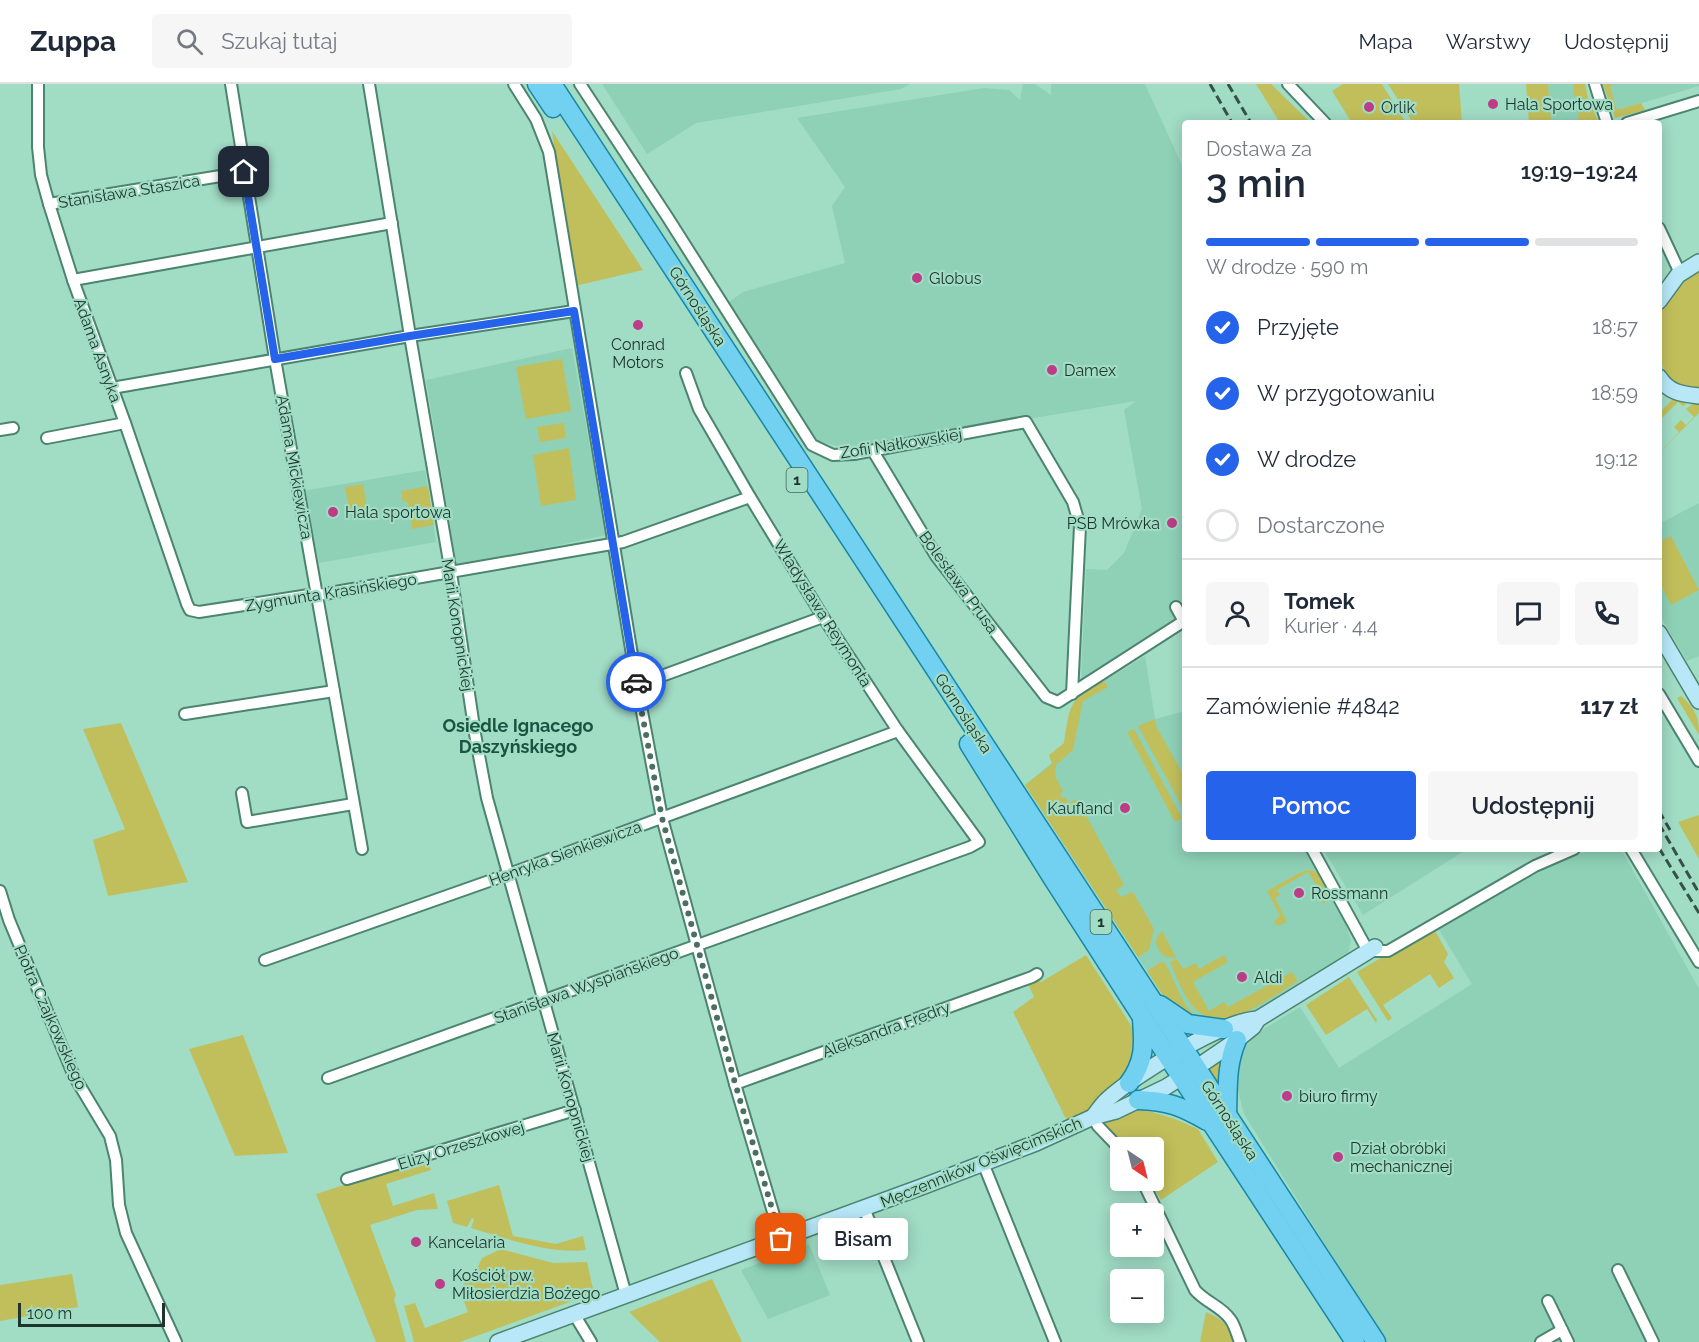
<!DOCTYPE html>
<html lang="pl">
<head>
<meta charset="utf-8">
<style>
	:root { --surface:#fff; --page:#f6f6f7; --text:#1f2937; --muted:#747a83; --line:#e0e1e3; --accent:#2563eb }
	body { margin:0; font-family:Raleway,sans-serif; background:var(--page); color:var(--text); height:100vh; display:flex; flex-direction:column; font-size:22px; white-space:nowrap }
	* { box-sizing:border-box; margin:0 }
	p { font-size:20px; color:var(--muted) }
	.icon { flex:none; width:33px; height:33px; fill:none; stroke:currentColor; stroke-width:2; stroke-linecap:round; stroke-linejoin:round }
	.map { position:relative; flex:1; overflow:hidden }
	.details { position:absolute; left:1182px; top:36px; width:480px; height:732px; display:flex; flex-direction:column; background:var(--surface); border-radius:6px; box-shadow:0 3px 15px #0003 }
	.details>* { flex:none }
	.needle { width:39px; rotate:145deg }
	.controls { position:absolute; left:1110px; top:1053px; display:grid; gap:12px }
	.controls a { display:grid; place-items:center; width:54px; height:54px; border-radius:6px; background:var(--surface); box-shadow:0 3px 15px #0003; font-size:30px }
	.scale { position:absolute; left:18px; bottom:15px; width:147px; box-sizing:border-box; padding-left:6px; border:3px solid #1d352c; border-top:0; font-size:16px; line-height:21px; white-space:nowrap; color:#1d352c; -webkit-text-stroke:4px #a1dcc5; paint-order:stroke }
	.pin { position:absolute; display:grid; place-items:center; width:51px; height:51px; color:#fff; margin:-26px; border-radius:12px; box-shadow:0 3px 9px #0006 }
	.courier { position:absolute; display:grid; place-items:center; width:60px; height:60px; margin:-30px; border:4px solid #2563eb; border-radius:50%; background:#fff; color:#222; box-shadow:0 2px 8px #0007 }
	.bubble { position:absolute; height:42px; border-radius:6px; background:var(--surface); box-shadow:0 3px 15px #0003; font-size:20px; font-weight:600; line-height:42px; text-align:center }
	.headline em { font-style:normal; font-weight:600 }
	.headline div { display:flex; flex-direction:column-reverse }
	.headline { display:flex; align-items:center; justify-content:space-between; height:102px; padding:0 24px }
	h1 { font-size:39px; font-weight:600; line-height:45px }
	.bar { display:grid; grid-template-columns:repeat(4,1fr); gap:9px 6px; align-content:center; height:72px; padding:0 24px }
	.bar i { height:8px; border-radius:4px; background:var(--line) }
	.bar .on { background:var(--accent) }
	.bar p { grid-column:span 4 }
	.line { display:flex; align-items:center; gap:15px; padding:0 24px; border-top:2px solid var(--line) }
	.line div { flex:1 }
	.round { display:grid; place-items:center; flex:none; width:63px; height:63px; border-radius:6px; background:var(--page) }
	ol { padding:0 24px; list-style:none }
	li { display:flex; align-items:center; gap:18px; height:66px }
	li p { margin-inline-start:auto }
	li .icon { padding:6px; border-radius:50%; background:var(--accent); color:#fff; stroke-width:4 }
	li:last-child { color:var(--muted) }
	li i { width:33px; height:33px; border:3px solid var(--line); border-radius:50% }
	.button { display:flex; gap:12px; margin-top:auto; padding:12px 24px }
	.button a { flex:1; height:69px; border-radius:6px; background:var(--accent); color:#fff; font-size:24px; font-weight:600; line-height:69px; text-align:center }
	.button a+a { background:var(--page); color:var(--text) }
	header { display:flex; align-items:center; gap:36px; box-sizing:border-box; height:84px; padding:0 30px; background:var(--surface); border-bottom:2px solid var(--line) }
	header strong { font-size:28px }
	nav { display:flex; gap:33px; margin-inline-start:auto; font-size:21px }
	.search { width:420px; height:54px; background:var(--page); display:flex; align-items:center; gap:15px; box-sizing:border-box; padding:0 21px; border-radius:6px; color:var(--muted); font-size:22px }
	.map>svg:first-child { display:block }
	.built { fill:#8ed1b6 }
	.green { fill:#c1bf5b }
	.lines { fill:none; stroke-linecap:round; stroke-linejoin:round }
	.street-casing { stroke:#4b846f; stroke-width:14 }
	.secondary-casing { stroke:#4b846f; stroke-width:18 }
	.primary-casing { stroke:#1787a5; stroke-width:21 }
	.street { stroke:#fff; stroke-width:10 }
	.secondary { stroke:#b8e8f8; stroke-width:15 }
	.primary { stroke:#72d1f0; stroke-width:18 }
	.rail { stroke:#345246; stroke-width:3; stroke-dasharray:9 4.5; stroke-linecap:butt }
	.done { stroke:#4b6f62; stroke-width:6; stroke-dasharray:0 10.8 }
	.route { stroke:#2563eb; stroke-width:8 }
	.poi-dot { fill:#bc3c88; stroke:#a1dcc5; stroke-width:2 }
	.labels { text-anchor:middle; stroke-width:4.5; stroke-linejoin:round; paint-order:stroke }
	.shield { fill:#a1dcc5; stroke:#45675a; stroke-width:1.5 }
	.shield-label { font-size:15px; font-weight:bold; fill:#1d352c }
	.poi-label { font-size:16px; fill:#1d352c; stroke:#a1dcc5; text-anchor:start }
	.street-label { font-size:16px; fill:#1d352c; stroke:#a1dcc5 }
	.neighbourhood-label { font-size:18px; font-weight:bold; fill:#185441; stroke:#a1dcc5 }
</style>
</head>
<body>
<header>
<strong>Zuppa</strong>
<div class="search"><svg class="icon" aria-label="search" viewBox="0 0 24 24"><circle cx="10" cy="10" r="6"/><path d="M15 15l6 6"/></svg>Szukaj tutaj</div>
<nav><a>Mapa</a><a>Warstwy</a><a>Udostępnij</a></nav>
</header>
<div class="map">
<svg width="1699" height="1258" viewBox="0 0 1699 1258">
	<rect width="100%" height="100%" fill="#a1dcc5"/>
	<!-- built -->
	<g class="built">
		<polygon points="602,0 910,0 901,5 696,39 647,70"/>
		<polygon points="1023,0 1035,0 1051,11 1051,0 1145,0 1185,88 1185,528 1081,595 1086,485 1107,486 1124,469 1142,425 1124,326 1136,317 849,365 817,357 729,218 743,208 845,179 832,122 845,103 797,34 984,4 1009,6 1020,16"/>
		<polygon points="1529,0 1579,0 1586,39 1532,39"/>
		<polygon points="1603,0 1699,0 1699,2 1612,28"/>
		<polygon points="572,264 606,451 457,483 426,296"/>
		<polygon points="425,386 436,458 319,479 303,407"/>
		<polygon points="1699,419 1699,572 1687,577 1659,530 1659,440"/>
		<polygon points="1145,572 1155,635 1185,627 1185,765 1304,765 1345,839 1351,856 1348,871 1252,929 1211,940 1166,916 1025,701 1070,664 1080,612"/>
		<polygon points="1323,765 1467,765 1363,831"/>
		<polygon points="1589,765 1621,765 1699,905 1699,1258 1386,1258 1244,1030 1236,999 1239,978 1247,961 1257,949 1300,923 1339,984 1472,900 1436,841 1538,789"/>
		<polygon points="809,1160 830,1211 768,1235 741,1186"/>
	</g>
	<!-- green -->
	<g class="green">
		<polygon points="1256,0 1271,0 1311,39 1280,39"/>
		<polygon points="1343,0 1382,0 1406,39 1352,39 1332,7"/>
		<polygon points="1388,0 1459,0 1462,39 1419,39 1418,34 1418,39 1413,39"/>
		<polygon points="1526,0 1548,0 1551,39 1529,39"/>
		<polygon points="1573,0 1585,0 1589,18 1579,19 1578,12 1574,13"/>
		<polygon points="1603,0 1613,0 1610,3 1617,26 1641,19 1645,26 1615,34"/>
		<polygon points="1592,23 1599,39 1578,39 1579,24"/>
		<polygon points="552,47 643,186 575,202"/>
		<polygon points="1699,183 1699,307 1676,302 1665,291 1659,269 1659,226 1679,198"/>
		<polygon points="562,275 571,327 526,335 516,283"/>
		<polygon points="1673,315 1686,318 1686,320 1683,322 1678,318 1659,337 1659,329"/>
		<polygon points="1694,319 1699,320 1699,329 1659,369 1679,348 1674,343 1681,336 1686,341 1694,333 1686,325"/>
		<polygon points="564,339 566,354 540,358 537,343"/>
		<polygon points="569,364 576,416 541,422 533,371"/>
		<polygon points="363,400 367,424 349,427 345,403"/>
		<polygon points="428,402 434,441 412,445 408,419 402,416 401,407"/>
		<polygon points="1671,452 1699,506 1671,521 1659,498 1659,458"/>
		<path d="M1099,595l6,3 3,5 -25,14 -10,49 -17,15 -1,11 8,15 -3,3 2,4 3,-1 4,6 8,-4 47,86 -8,5 5,7 12,-5 21,37 -5,21 -11,7 -113,-172 27,-21 -3,-9 15,-12c6,-38 4,-40 35,-64z"/>
		<path d="M1681,612c14,13 18,20 18,39l-22,-37z"/>
		<polygon points="1155,635 1156,642 1185,694 1184,726 1138,642"/>
		<polygon points="121,639 188,798 108,812 93,756 125,745 83,645"/>
		<polygon points="1134,645 1182,734 1175,738 1127,648"/>
		<polygon points="1699,731 1699,775 1678,738"/>
		<polygon points="1308,786 1317,788 1330,814 1323,820 1320,814 1323,812 1308,788 1277,806 1280,811 1275,814 1287,838 1277,842 1274,837 1280,832 1267,807 1299,789"/>
		<polygon points="1433,843 1448,870 1444,878 1454,894 1439,904 1430,890 1383,921 1392,934 1388,937 1357,888"/>
		<path d="M1162,847l14,26c-12,4 -20,-7 -20,-18z"/>
		<path d="M1086,871l46,72c17,41 -31,78 -63,94l-4,-4 -52,-105 21,-15 -7,-15 10,-2 4,2z"/>
		<path d="M1224,871l4,7 -35,20 16,29 15,-9 4,5 64,-35 6,9c-27,16 -80,60 -107,23 -9,-12 -15,-28 -21,-42l7,-3 6,10 13,-6 3,6z"/>
		<path d="M1161,878h3c9,13 16,38 26,48 5,6 14,9 22,12h-16l-30,-22 -19,-29z"/>
		<polygon points="1349,893 1377,936 1376,939 1367,925 1326,951 1306,921"/>
		<polygon points="243,951 288,1069 235,1072 189,965"/>
		<polygon points="1226,971 1223,1012 1205,985"/>
		<polygon points="1142,1025 1175,1035 1198,1045 1218,1078 1161,1116 1150,1097 1154,1096 1154,1064 1124,1063 1103,1040"/>
		<polygon points="428,1074 431,1086 386,1100 393,1122 434,1109 438,1125 417,1126 370,1141 396,1211 394,1215 406,1258 376,1258 316,1110"/>
		<path d="M499,1101l14,51 43,8 27,-8 3,14c-38,4 -78,-11 -115,-22l3,-9 -2,-1 -5,9 -14,-4 -6,-22z"/>
		<polygon points="501,1165 553,1179 587,1178 594,1209 460,1258 414,1258 404,1222 415,1219 425,1244 468,1228 460,1207 467,1194 472,1195 482,1174"/>
		<polygon points="72,1190 78,1223 0,1237 0,1201"/>
		<polygon points="712,1195 742,1258 660,1258 629,1228"/>
		<path d="M1206,1228c18,8 20,11 28,30h-34z"/>
	</g>
	<g class="lines">
		<!-- street casing -->
		<g class="street-casing">
			<g id="street">
				<polyline points="38,0 38,63 41,91 49,120 73,196 125,339 187,520 190,526 199,528 309,511 318,511 623,458 750,413"/>
				<polyline points="231,0 275,275 362,765"/>
				<polyline points="369,0 410,252 451,489 475,650 487,714 626,1211"/>
				<polyline points="514,0 536,35 549,68 637,601 662,734 735,1000 781,1155"/>
				<polyline points="580,0 668,134 812,361 833,371 854,370 1026,338 1073,418 1080,442 1072,610"/>
				<polyline points="1288,0 1325,39"/>
				<polyline points="1595,0 1607,39"/>
				<polyline points="1627,39 1699,17"/>
				<polyline points="49,120 245,88"/>
				<polyline points="1659,144 1680,189"/>
				<polyline points="73,196 392,139"/>
				<polyline points="112,304 410,252 574,227"/>
				<polyline points="0,346 13,344"/>
				<polyline points="47,354 125,339"/>
				<polyline points="873,367 936,472 1046,613 1058,618 1184,537"/>
				<polyline points="1176,523 1185,539"/>
				<polyline points="637,601 823,533"/>
				<polyline points="1659,610 1699,677"/>
				<polyline points="185,630 334,607"/>
				<polyline points="242,709 247,738 353,720"/>
				<polyline points="1312,765 1368,867 1388,867 1535,782 1574,765"/>
				<polyline points="1631,765 1699,878"/>
				<polyline points="0,807 9,836 74,992 110,1052 116,1076 119,1121 126,1149 176,1258"/>
				<polyline points="265,876 509,790 898,647"/>
				<polyline points="328,994 970,763 979,758 898,647 823,533 750,413 699,325 686,289"/>
				<polyline points="735,1000 1032,893 1037,890"/>
				<polyline points="1093,1033 1098,1042 1120,1065"/>
				<polyline points="983,1079 1055,1258"/>
				<polyline points="347,1095 575,1026"/>
				<path d="M1142,1096l53,110c10,12 26,16 35,29 5,6 7,16 10,23"/>
				<polyline points="864,1124 918,1258"/>
				<polyline points="1618,1186 1653,1258"/>
				<polyline points="1548,1217 1568,1258"/>
				<polyline points="574,1230 591,1258"/>
				<polyline points="1541,1258 1562,1246"/>
			</g>
		</g>
		<!-- secondary casing -->
		<g class="secondary-casing">
			<g id="secondary">
				<polyline points="1659,217 1678,191 1699,178"/>
				<path d="M1659,293c10,16 23,17 40,19"/>
				<polyline points="1659,549 1699,617"/>
				<path d="M1093,1033c5,-6 9,-13 15,-18 27,-24 115,-79 150,-80"/>
				<polyline points="498,1258 924,1102 1036,1059 1093,1033 1116,1027 1166,1003 1196,984 1237,956 1253,943 1258,935 1375,863"/>
			</g>
		</g>
		<!-- primary casing -->
		<g class="primary-casing">
			<g id="primary">
				<polyline points="537,0 553,24"/>
				<polyline points="552,0 1376,1258"/>
				<polyline points="969,660 1053,795 1142,933 1355,1258"/>
				<polyline points="1160,921 1188,940 1224,945"/>
				<path d="M1129,999c16,-22 15,-38 13,-64"/>
				<path d="M1138,1016c30,1 43,6 69,21"/>
				<path d="M1227,1031c1,-27 -1,-50 10,-75"/>
			</g>
		</g>
		<!-- street -->
		<use href="#street" class="street"/>
		<!-- secondary -->
		<use href="#secondary" class="secondary"/>
		<!-- primary -->
		<use href="#primary" class="primary"/>
		<!-- rail -->
		<g class="rail">
			<polyline points="1210,0 1232,39"/>
			<polyline points="1228,0 1251,39"/>
			<polyline points="1659,727 1670,746"/>
			<polyline points="1659,740 1699,809"/>
			<polyline points="1659,764 1699,829"/>
		</g>
	</g>
	<g class="lines">
		<!-- done -->
		<polyline class="done" points="636,598 662,734 735,999 781,1155"/>
		<!-- route -->
		<polyline class="route" points="244,88 275,275 410,252 574,227 636,598"/>
	</g>
	<!-- markers -->
	<g class="poi-dot">
		<circle cx="1493" cy="20" r="6"/>
		<circle cx="1369" cy="23" r="6"/>
		<circle cx="917" cy="194" r="6"/>
		<circle cx="638" cy="241" r="6"/>
		<circle cx="1052" cy="286" r="6"/>
		<circle cx="333" cy="428" r="6"/>
		<circle cx="1172" cy="439" r="6"/>
		<circle cx="1125" cy="724" r="6"/>
		<circle cx="1299" cy="809" r="6"/>
		<circle cx="1242" cy="893" r="6"/>
		<circle cx="1287" cy="1012" r="6"/>
		<circle cx="1338" cy="1073" r="6"/>
		<circle cx="416" cy="1158" r="6"/>
		<circle cx="440" cy="1200" r="6"/>
	</g>
	<g class="labels">
		<!-- shield labels -->
		<g class="shield">
			<rect x="786.5" y="384" width="21" height="24" rx="4.5"/>
			<rect x="1090.5" y="826" width="21" height="24" rx="4.5"/>
		</g>
		<g class="shield-label">
			<text x="797" y="401">1</text>
			<text x="1101" y="843">1</text>
		</g>
		<!-- poi labels -->
		<g class="poi-label">
			<text x="1505" y="26">Hala Sportowa</text>
			<text x="1381" y="29">Orlik</text>
			<text x="929" y="200">Globus</text>
			<text x="638" y="266" text-anchor="middle">Conrad<tspan x="638" dy="18">Motors</tspan></text>
			<text x="1064" y="292">Damex</text>
			<text x="345" y="434">Hala sportowa</text>
			<text x="1160" y="445" text-anchor="end">PSB Mrówka</text>
			<text x="1113" y="730" text-anchor="end">Kaufland</text>
			<text x="1311" y="815">Rossmann</text>
			<text x="1254" y="899">Aldi</text>
			<text x="1299" y="1018">biuro firmy</text>
			<text x="1350" y="1070">Dział obróbki<tspan x="1350" dy="18">mechanicznej</tspan></text>
			<text x="428" y="1164">Kancelaria</text>
			<text x="452" y="1197">Kościół pw.<tspan x="452" dy="18">Miłosierdzia Bożego</tspan></text>
		</g>
		<!-- street labels -->
		<g class="street-label">
			<text transform="translate(129 107) rotate(-9)" y="6">Stanisława Staszica</text>
			<text transform="translate(698 222) rotate(57)" y="6">Górnośląska</text>
			<text transform="translate(98 266) rotate(70)" y="6">Adama Asnyka</text>
			<text transform="translate(901 359) rotate(-9)" y="6">Zofii Nałkowskiej</text>
			<text transform="translate(295 383) rotate(80)" y="6">Adama Mickiewicza</text>
			<text transform="translate(959 498) rotate(54)" y="6">Bolesława Prusa</text>
			<text transform="translate(331 508) rotate(-9)" y="6">Zygmunta Krasińskiego</text>
			<text transform="translate(823 529) rotate(58)" y="6">Władysława Reymonta</text>
			<text transform="translate(458 541) rotate(81)" y="6">Marii Konopnickiej</text>
			<text transform="translate(964 629) rotate(57)" y="6">Górnośląska</text>
			<text transform="translate(565 769) rotate(-20)" y="6">Henryka Sienkiewicza</text>
			<text transform="translate(586 901) rotate(-20)" y="6">Stanisława Wyspiańskiego</text>
			<text transform="translate(51 933) rotate(66)" y="6">Piotra Czajkowskiego</text>
			<text transform="translate(886 945) rotate(-20)" y="6">Aleksandra Fredry</text>
			<text transform="translate(571 1013) rotate(74)" y="6">Marii Konopnickiej</text>
			<text transform="translate(1230 1036) rotate(57)" y="6">Górnośląska</text>
			<text transform="translate(461 1061) rotate(-17)" y="6">Elizy Orzeszkowej</text>
			<text transform="translate(981 1078) rotate(-22)" y="6">Męczenników Oświęcimskich</text>
		</g>
		<!-- neighbourhood labels -->
		<g class="neighbourhood-label">
			<text x="518" y="648">Osiedle Ignacego<tspan x="518" dy="21">Daszyńskiego</tspan></text>
		</g>
	</g>
</svg>
<div class="controls">
<a><svg class="needle" viewBox="-14 -14 28 28"><path d="M0-13l5 13h-10z" fill="#e53935"/><path d="M0 13l5-13h-10z" fill="#747a83"/></svg></a>
<a>+</a>
<a>−</a>
</div>
<div class="scale">100 m</div>
<div class="pin" style="left:781px;top:1155px;background:#ea580c"><svg class="icon" aria-label="bag" viewBox="0 0 24 24"><path d="M5 8h14l-1 12H6zM9 8a3 3 0 0 1 6 0"/></svg></div>
<div class="pin" style="left:244px;top:88px;background:#1f2937"><svg class="icon" aria-label="home" viewBox="0 0 24 24"><path d="M3 11l9-7 9 7M6 9v11h12V9"/></svg></div>
<div class="courier" style="left:636px;top:598px"><svg class="icon" aria-label="car" viewBox="0 0 24 24"><path d="M5 17H2v-5l4-1 3-4h7l3 4 3 1v5h-3M9 17h6M6 11h13"/><circle cx="7" cy="17" r="2"/><circle cx="17" cy="17" r="2"/></svg></div>
<div class="bubble" style="left:818px;top:1134px;width:90px">Bisam</div>
<section class="details">
<div class="headline"><div><h1>3 min</h1><p>Dostawa za</p></div><em>19:19–19:24</em></div>
<div class="bar"><i class="on"></i><i class="on"></i><i class="on"></i><i></i><p>W drodze · 590 m</p></div>
<ol>
<li><svg class="icon" aria-label="check" viewBox="0 0 24 24"><path d="M5 12l5 5 9-10"/></svg>Przyjęte<p>18:57</p></li>
<li><svg class="icon" aria-label="check" viewBox="0 0 24 24"><path d="M5 12l5 5 9-10"/></svg>W przygotowaniu<p>18:59</p></li>
<li><svg class="icon" aria-label="check" viewBox="0 0 24 24"><path d="M5 12l5 5 9-10"/></svg>W drodze<p>19:12</p></li>
<li><i></i>Dostarczone</li>
</ol>
<div class="line" style="height:108px"><a class="round"><svg class="icon" aria-label="person" viewBox="0 0 24 24"><circle cx="12" cy="8" r="4"/><path d="M4 21q1-7 8-7t8 7"/></svg></a><div><b>Tomek</b><p>Kurier · 4.4</p></div><a class="round"><svg class="icon" aria-label="chat" viewBox="0 0 24 24"><path d="M4 5h16v11H9l-5 4z"/></svg></a><a class="round"><svg class="icon" aria-label="phone" viewBox="0 0 24 24"><path d="M5 4h4l2 5-3 2q2 4 5 5l2-3 5 2v4C11 20 4 13 5 4z"/></svg></a></div>
<div class="line" style="height:78px"><div>Zamówienie #4842</div><b>117 zł</b></div>
<div class="button"><a>Pomoc</a><a>Udostępnij</a></div>
</section>
</div>
</body>
</html>
